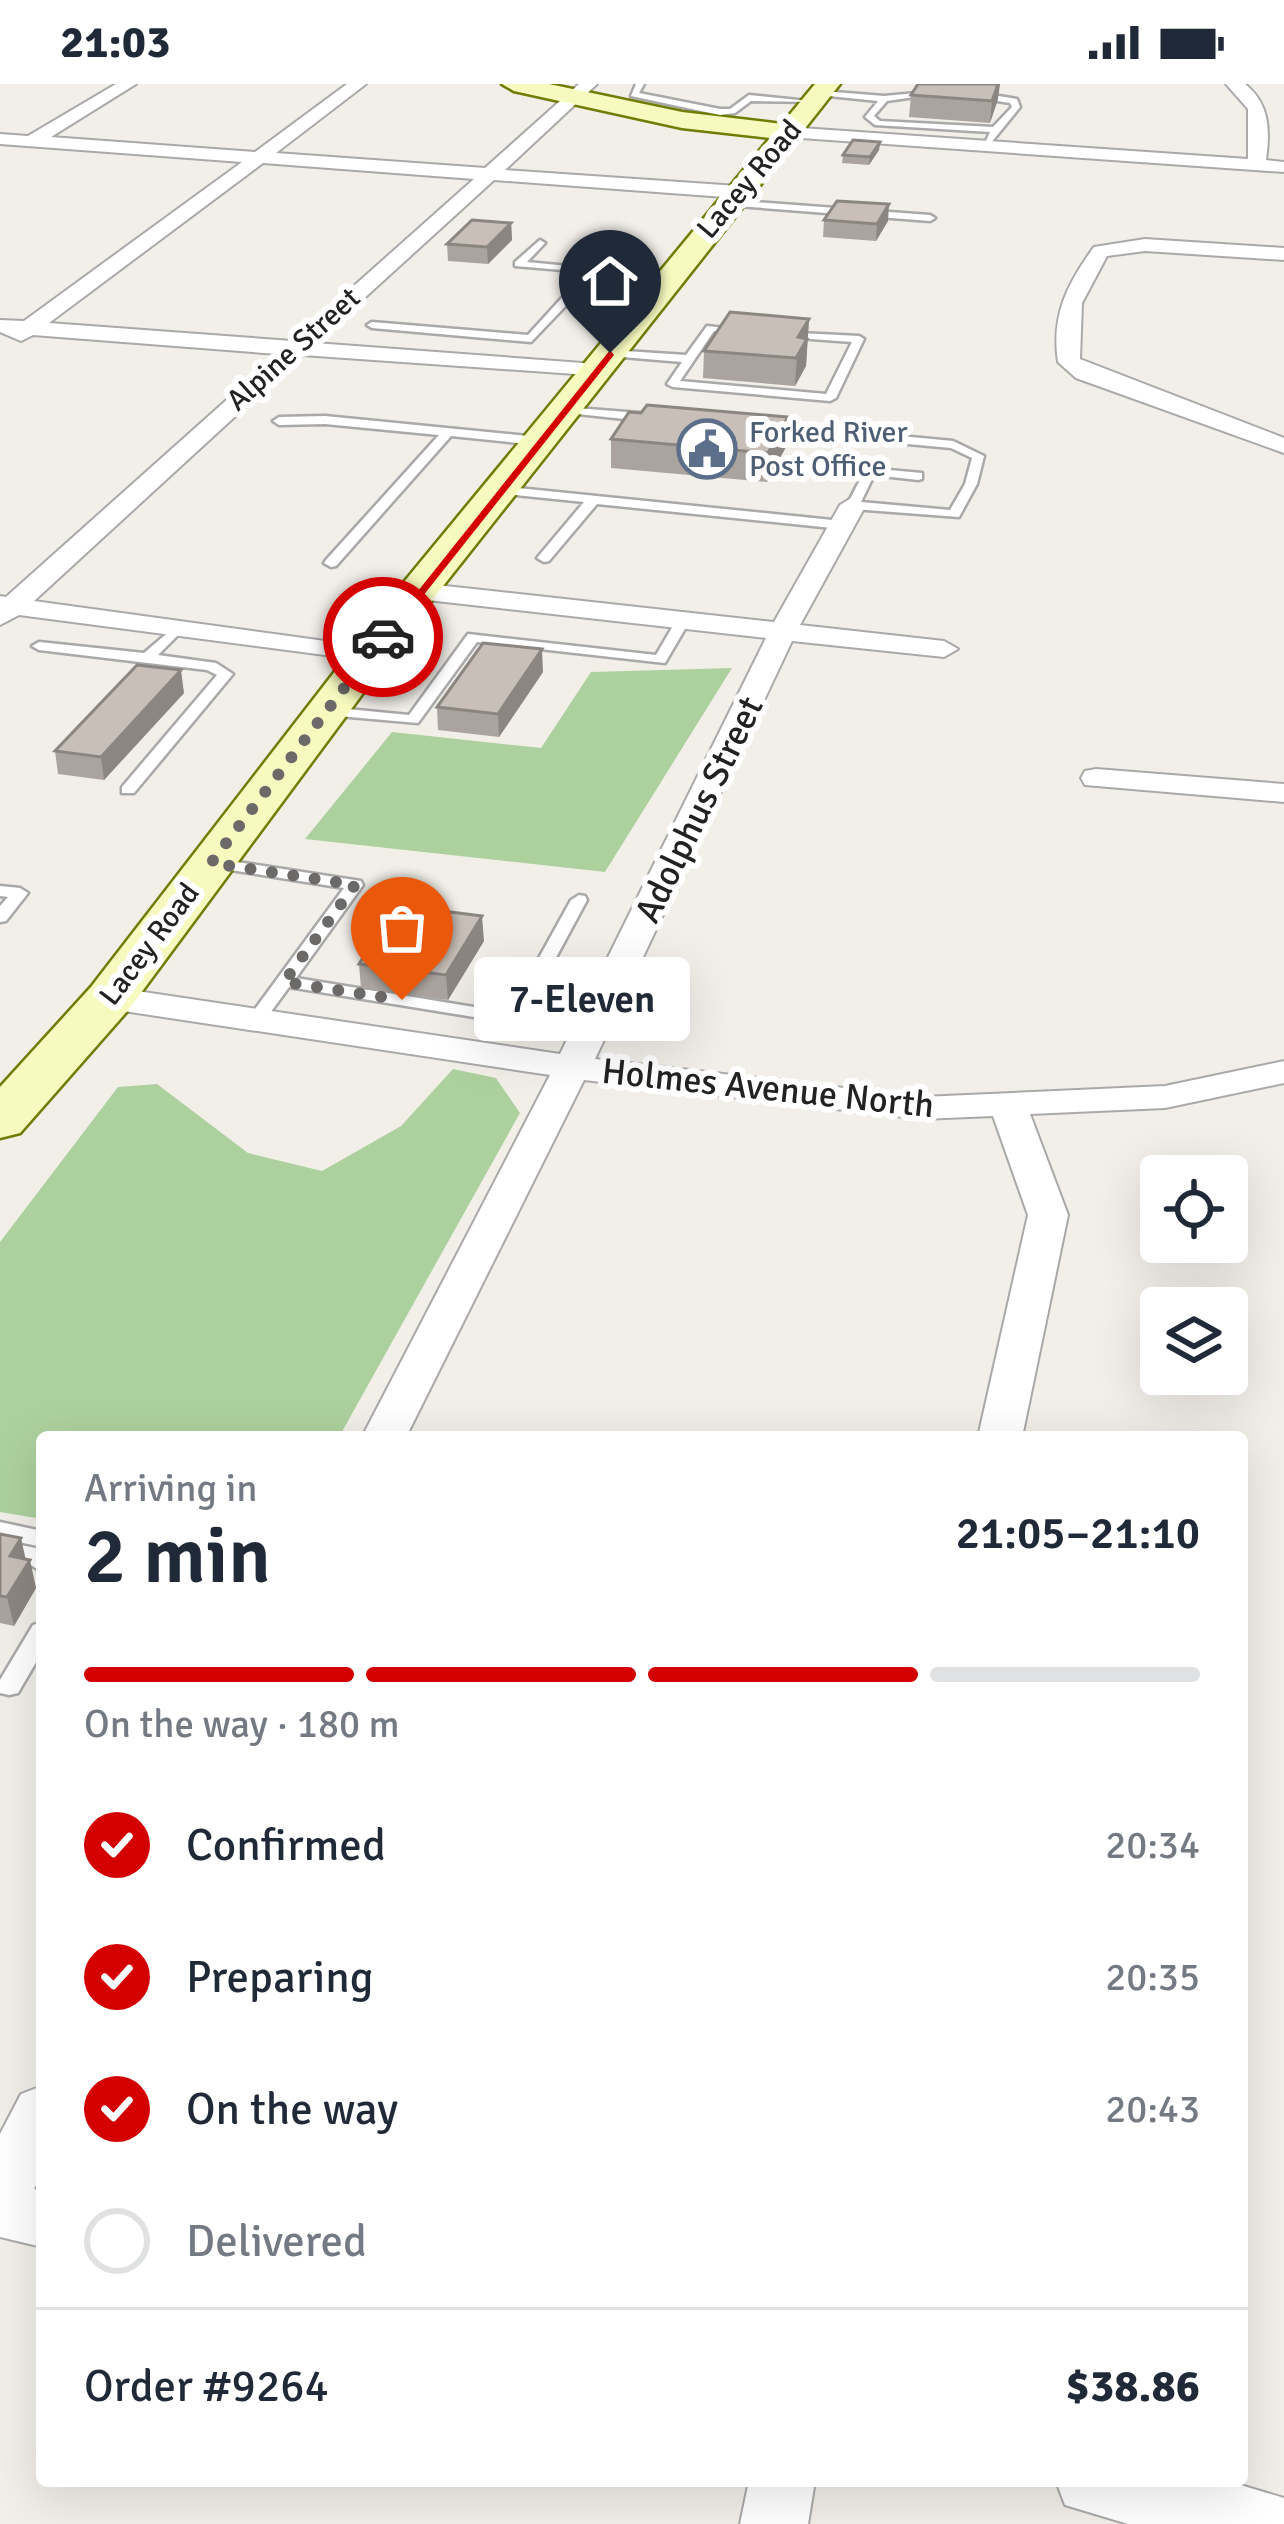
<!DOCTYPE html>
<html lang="en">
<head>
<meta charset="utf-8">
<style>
	:root { --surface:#fff; --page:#f6f6f7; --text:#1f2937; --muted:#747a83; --line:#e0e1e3; --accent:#d40000 }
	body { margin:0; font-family:Signika,sans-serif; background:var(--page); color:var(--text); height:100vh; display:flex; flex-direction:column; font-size:45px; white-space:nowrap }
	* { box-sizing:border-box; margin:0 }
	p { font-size:39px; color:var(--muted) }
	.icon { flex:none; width:66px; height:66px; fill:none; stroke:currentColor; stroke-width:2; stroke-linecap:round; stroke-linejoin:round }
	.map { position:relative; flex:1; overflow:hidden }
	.sheet { position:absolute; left:36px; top:1347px; width:1212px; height:1056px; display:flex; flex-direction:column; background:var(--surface); border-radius:12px; box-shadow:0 12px 48px #0002 }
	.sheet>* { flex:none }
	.tools { position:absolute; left:1140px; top:1071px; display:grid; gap:24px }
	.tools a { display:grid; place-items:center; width:108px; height:108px; border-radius:12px; background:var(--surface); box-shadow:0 12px 48px #0002; font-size:60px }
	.pin { position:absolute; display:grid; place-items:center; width:102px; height:102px; color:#fff; margin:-123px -51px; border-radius:50% 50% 50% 0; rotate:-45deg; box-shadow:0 0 12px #0007 }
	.pin .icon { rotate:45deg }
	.courier { position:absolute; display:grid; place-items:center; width:120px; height:120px; margin:-60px; border:9px solid #d40000; border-radius:50%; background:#fff; color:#222; box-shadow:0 3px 15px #0007 }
	.bubble { position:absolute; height:84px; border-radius:12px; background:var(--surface); box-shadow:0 12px 48px #0002; font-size:39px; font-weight:600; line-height:84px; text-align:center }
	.headline em { font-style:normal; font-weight:600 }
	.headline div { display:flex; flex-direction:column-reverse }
	.headline { display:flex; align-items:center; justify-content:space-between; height:204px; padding:0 48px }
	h1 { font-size:78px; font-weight:600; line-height:90px }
	.bar { display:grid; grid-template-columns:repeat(4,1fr); gap:18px 12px; align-content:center; height:144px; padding:0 48px }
	.bar i { height:15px; border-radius:9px; background:var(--line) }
	.bar .selected { background:var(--accent) }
	.bar p { grid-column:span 4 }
	.line { display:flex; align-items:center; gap:30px; padding:0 48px; border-top:3px solid var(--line) }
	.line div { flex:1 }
	ol { padding:0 48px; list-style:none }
	li { display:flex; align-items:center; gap:36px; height:132px }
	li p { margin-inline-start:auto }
	li .icon { padding:12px; border-radius:50%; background:var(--accent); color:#fff; stroke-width:4 }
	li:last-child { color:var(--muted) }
	li i { width:66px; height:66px; border:6px solid var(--line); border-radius:50% }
	.status { display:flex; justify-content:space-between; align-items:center; height:84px; padding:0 60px; background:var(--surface); direction:ltr }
	.status svg { height:33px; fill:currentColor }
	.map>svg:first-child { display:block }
	.forest { fill:#add19e }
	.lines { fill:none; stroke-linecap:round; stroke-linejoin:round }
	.lane-casing { stroke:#a9a9a9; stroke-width:5 }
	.street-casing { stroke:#a9a9a9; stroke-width:4 }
	.secondary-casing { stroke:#707d05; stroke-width:5 }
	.lane { fill:#fff; fill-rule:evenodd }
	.street { fill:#fff; fill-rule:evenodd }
	.secondary { fill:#f7fabf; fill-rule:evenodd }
	.wall { fill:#aba49e }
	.shaded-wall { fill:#8b8681 }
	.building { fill:#c7bfb8; stroke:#8b8681; stroke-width:3 }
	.route { fill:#d40000 }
	.done { stroke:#6b6a68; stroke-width:12; stroke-dasharray:0 21.6 }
	.labels { text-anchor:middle; stroke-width:12; stroke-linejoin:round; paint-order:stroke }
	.far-street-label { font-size:30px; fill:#222; stroke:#fff }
	.far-service-label { font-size:30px; fill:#4e5e75; stroke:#fff; text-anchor:start }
	.street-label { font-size:36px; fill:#222; stroke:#fff }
</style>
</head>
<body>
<div class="status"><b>21:03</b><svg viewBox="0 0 49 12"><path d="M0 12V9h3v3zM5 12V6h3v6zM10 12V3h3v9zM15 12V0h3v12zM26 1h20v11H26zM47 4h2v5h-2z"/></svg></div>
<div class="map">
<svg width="1284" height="2440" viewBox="0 0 1284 2440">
	<rect width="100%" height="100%" fill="#f2efe9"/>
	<!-- forest -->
	<g class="forest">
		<polygon points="732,584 605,788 305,755 392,648 541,664 591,588"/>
		<polygon points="453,985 496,994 520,1029 339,1353 42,1353 42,1435 0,1428 0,1158 118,1003 157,1000 248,1069 322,1087 401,1042"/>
	</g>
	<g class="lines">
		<!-- lane casing -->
		<g class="lane-casing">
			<g id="lane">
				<polygon points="636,0 644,0 639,9 720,25 730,25 749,11 818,18 751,17 735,29 720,31 631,12"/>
				<polygon points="822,7 884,12 938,7 942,9 887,17 874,32 880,37 993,43 1012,23 1010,19 972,13 975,8 1017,15 1020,23 990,60 986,57 990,48 875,41 865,33 878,17 819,11"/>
				<polygon points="728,116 930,131 935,134 930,137 725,121"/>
				<polygon points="540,156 545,159 527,178 673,192 668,195 515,182 515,178"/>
				<polygon points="569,206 651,211 656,214 651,217 576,211 531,258 372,244 367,241 372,238 528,251"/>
				<polygon points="707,242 752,247 747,250 714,247 680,297 826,310 852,258 784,253 780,248 859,252 864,255 836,314 830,317 673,303 667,300 682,278 610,272 604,269 610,266 686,271"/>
				<polygon points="563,323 652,330 658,334 652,338 559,328 557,326"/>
				<polygon points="325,332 538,353 544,357 538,361 451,352 336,482 331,483 324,479 326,476 439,351 325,340 279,341 273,337 279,333"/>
				<polygon points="761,339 953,357 984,372 977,400 959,433 853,425 847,421 863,390 804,385 800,384 800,378 922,389 922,395 918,396 874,391 861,418 950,426 965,400 972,374 951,364 757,346 757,340"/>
				<polygon points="499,402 842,437 848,441 842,445 597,420 549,477 544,478 537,474 584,418 495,409 495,403"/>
				<polygon points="677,535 689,538 665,579 477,558 418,639 327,631 320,627 327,623 409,631 468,550 656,571"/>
				<polygon points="178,540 185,544 158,571 216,579 233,590 134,709 122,709 122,703 217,591 207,586 39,566 32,562 39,558 144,569"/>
				<polygon points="211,774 361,797 363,801 296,894 480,924 514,919 571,816 579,811 585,812 587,816 532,918 600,923 609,928 600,933 521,928 480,934 289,903 262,940 250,940 247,936 250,932 344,804 205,782 203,779"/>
				<polygon points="0,802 20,804 28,809 6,837 0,838 0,822 8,813 0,812"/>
				<polygon points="0,1438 42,1447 42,1463 0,1454"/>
				<polygon points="0,1457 41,1465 42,1488 26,1478 0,1473"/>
				<polygon points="42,1538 42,1568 18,1609 9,1611 0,1609 0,1596 33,1541"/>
			</g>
		</g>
		<!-- street casing -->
		<g class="street-casing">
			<g id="street">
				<path d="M116,0h20l-85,53 204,15 92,-68h19l-90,69 209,15 94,-84h18l-92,86 233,16 9,6 -9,6 -244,-18 -179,163 281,21 8,2v10l-302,-21 -268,246 335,46 10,3v12l-360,-47 -19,10v-29l6,1 272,-243 -245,-19 -12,6 -21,-9v-12l24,1 218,-159 -242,-18v-10l28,2zM263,79l211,16 -182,162 -243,-18z"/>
				<path d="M1226,0h19c25,20 25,46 21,76l18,2v10l-497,-35 -9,-5 9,-5 461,32v-50z"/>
				<path d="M1145,155l139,9v12l-139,-9 -38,5 -25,47 -2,56 204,79v15l-208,-75 -18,-16c-7,-46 9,-78 36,-115z"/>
				<polygon points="853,413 866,421 800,541 944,557 958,565 944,573 792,557 595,975 922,1013 1165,1002 1284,977 1284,999 1165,1024 1030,1030 1068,1131 1022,1353 978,1353 1028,1131 993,1032 922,1035 584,996 406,1353 362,1353 550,991 110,925 92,914 110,903 560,970 766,554 418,515 404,507 418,499 774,538 840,421"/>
				<polygon points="1096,685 1284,700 1284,718 1085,701 1081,694 1085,687"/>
				<polygon points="42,2002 42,2089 34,2105 42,2107 42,2163 0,2153 0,2050 21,2010"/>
				<polygon points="749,2397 815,2397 808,2440 740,2440"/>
				<polygon points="1056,2397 1227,2397 1284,2414 1284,2440 1128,2440 1065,2421"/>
			</g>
		</g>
		<!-- secondary casing -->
		<g class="secondary-casing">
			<polygon id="secondary" points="502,0 549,0 682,28 782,40 815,0 840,0 432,516 129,925 20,1049 0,1054 0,1003 91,903 404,498 770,54 682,44 514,7"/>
		</g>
		<!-- lane -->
		<use href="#lane" class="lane"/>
		<!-- street -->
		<use href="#street" class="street"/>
		<!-- secondary -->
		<use href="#secondary" class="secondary"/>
	</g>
	<!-- wall -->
	<g class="wall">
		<polygon points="911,11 998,15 990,39 909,33"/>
		<polygon points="880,58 879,66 869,81 842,79 843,71"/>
		<polygon points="824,136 888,137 876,157 823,153"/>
		<polygon points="511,139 512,156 488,180 448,177 447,160"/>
		<polygon points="809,235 806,282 795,302 703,294 704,267"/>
		<polygon points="788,333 787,361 767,398 611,384 611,355"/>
		<polygon points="543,588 499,653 438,646 437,623"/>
		<polygon points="184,609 104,696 58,690 55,667"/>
		<polygon points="484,857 448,916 361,905 359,880"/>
		<polygon points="0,1450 26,1475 36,1504 14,1542 0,1539"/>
	</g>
	<!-- shaded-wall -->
	<g class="shaded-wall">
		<polygon points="998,0 1000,0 998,15 990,39 992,17"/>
		<polygon points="880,58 879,66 869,81 870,73"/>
		<polygon points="889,120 888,137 876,157 877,140"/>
		<polygon points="511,139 512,156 488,180 487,163"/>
		<polygon points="809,235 806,282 795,302 798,253"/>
		<polygon points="788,333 787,361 767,398 768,369"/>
		<polygon points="542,565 543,588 499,653 498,630"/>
		<polygon points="181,586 184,609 104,696 101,673"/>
		<polygon points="482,832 484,857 448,916 446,891"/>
		<polygon points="21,1454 27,1481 30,1476 36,1504 14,1542 7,1513 10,1472"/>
	</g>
	<!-- building -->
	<g class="building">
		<polygon points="918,0 998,0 992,17 911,11"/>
		<polygon points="853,56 880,58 870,73 843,71"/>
		<polygon points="837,117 889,120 877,140 824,136"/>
		<polygon points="472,136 511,139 487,163 447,160"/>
		<polygon points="730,228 809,235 798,253 807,255 796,274 704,267"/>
		<polygon points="647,321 788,333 768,369 611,355 629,328 641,329"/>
		<polygon points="483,559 542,565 498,630 437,623"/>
		<polygon points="137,581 181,586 101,673 55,667"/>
		<polygon points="395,821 482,832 446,891 359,880"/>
		<polygon points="0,1450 21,1454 10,1472 30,1476 7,1513 0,1512"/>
	</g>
	<!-- route -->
	<polygon class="route" points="610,266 614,271 388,556 379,556"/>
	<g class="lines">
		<!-- done -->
		<polyline class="done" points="383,553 211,779 355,801 284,898 402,916"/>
	</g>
	<!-- icons -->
	<defs>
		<g id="civic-ring" transform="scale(3)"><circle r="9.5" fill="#fff" stroke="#5c6f8a" stroke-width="1.5"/><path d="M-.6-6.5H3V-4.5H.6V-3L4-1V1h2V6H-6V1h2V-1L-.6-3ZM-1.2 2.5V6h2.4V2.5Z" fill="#5c6f8a"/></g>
	</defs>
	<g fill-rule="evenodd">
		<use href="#civic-ring" x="707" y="365"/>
	</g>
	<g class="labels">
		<!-- far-street labels -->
		<g class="far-street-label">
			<text transform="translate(749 95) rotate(-50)" y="10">Lacey Road</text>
			<text transform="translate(293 265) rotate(-42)" y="10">Alpine Street</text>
			<text transform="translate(149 860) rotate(-53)" y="10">Lacey Road</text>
		</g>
		<!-- far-service labels -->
		<g class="far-service-label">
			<text x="749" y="358">Forked River<tspan x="749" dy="34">Post Office</tspan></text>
		</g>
		<!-- street labels -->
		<g class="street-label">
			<text transform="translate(698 725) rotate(-64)" y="13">Adolphus Street</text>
			<text transform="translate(768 1003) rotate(6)" y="13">Holmes Avenue North</text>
		</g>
	</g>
</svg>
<div class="tools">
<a><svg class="icon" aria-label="locate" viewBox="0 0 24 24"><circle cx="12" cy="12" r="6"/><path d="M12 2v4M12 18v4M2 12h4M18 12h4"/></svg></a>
<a><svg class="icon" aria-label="layers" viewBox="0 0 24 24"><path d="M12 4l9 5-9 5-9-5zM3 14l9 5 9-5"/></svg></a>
</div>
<div class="pin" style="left:402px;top:916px;background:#ea580c"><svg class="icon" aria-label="bag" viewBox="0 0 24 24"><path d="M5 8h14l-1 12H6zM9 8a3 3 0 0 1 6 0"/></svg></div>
<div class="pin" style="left:610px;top:269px;background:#1f2937"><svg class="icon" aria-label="home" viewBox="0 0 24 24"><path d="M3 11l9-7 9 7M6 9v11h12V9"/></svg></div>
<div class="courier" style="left:383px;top:553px"><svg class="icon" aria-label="car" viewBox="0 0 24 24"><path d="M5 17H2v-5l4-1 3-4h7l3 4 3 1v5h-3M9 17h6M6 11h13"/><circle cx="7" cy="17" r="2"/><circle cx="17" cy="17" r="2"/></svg></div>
<div class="bubble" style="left:474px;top:873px;width:216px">7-Eleven</div>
<section class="sheet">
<div class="headline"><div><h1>2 min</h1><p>Arriving in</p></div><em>21:05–21:10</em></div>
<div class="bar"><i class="selected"></i><i class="selected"></i><i class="selected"></i><i></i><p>On the way · 180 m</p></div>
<ol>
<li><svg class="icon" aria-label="check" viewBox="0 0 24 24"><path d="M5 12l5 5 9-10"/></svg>Confirmed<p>20:34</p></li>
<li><svg class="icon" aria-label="check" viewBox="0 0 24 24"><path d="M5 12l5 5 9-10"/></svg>Preparing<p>20:35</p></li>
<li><svg class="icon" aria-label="check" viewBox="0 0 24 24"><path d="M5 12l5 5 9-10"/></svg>On the way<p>20:43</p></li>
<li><i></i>Delivered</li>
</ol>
<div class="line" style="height:156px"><div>Order #9264</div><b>$38.86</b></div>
</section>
</div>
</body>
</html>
